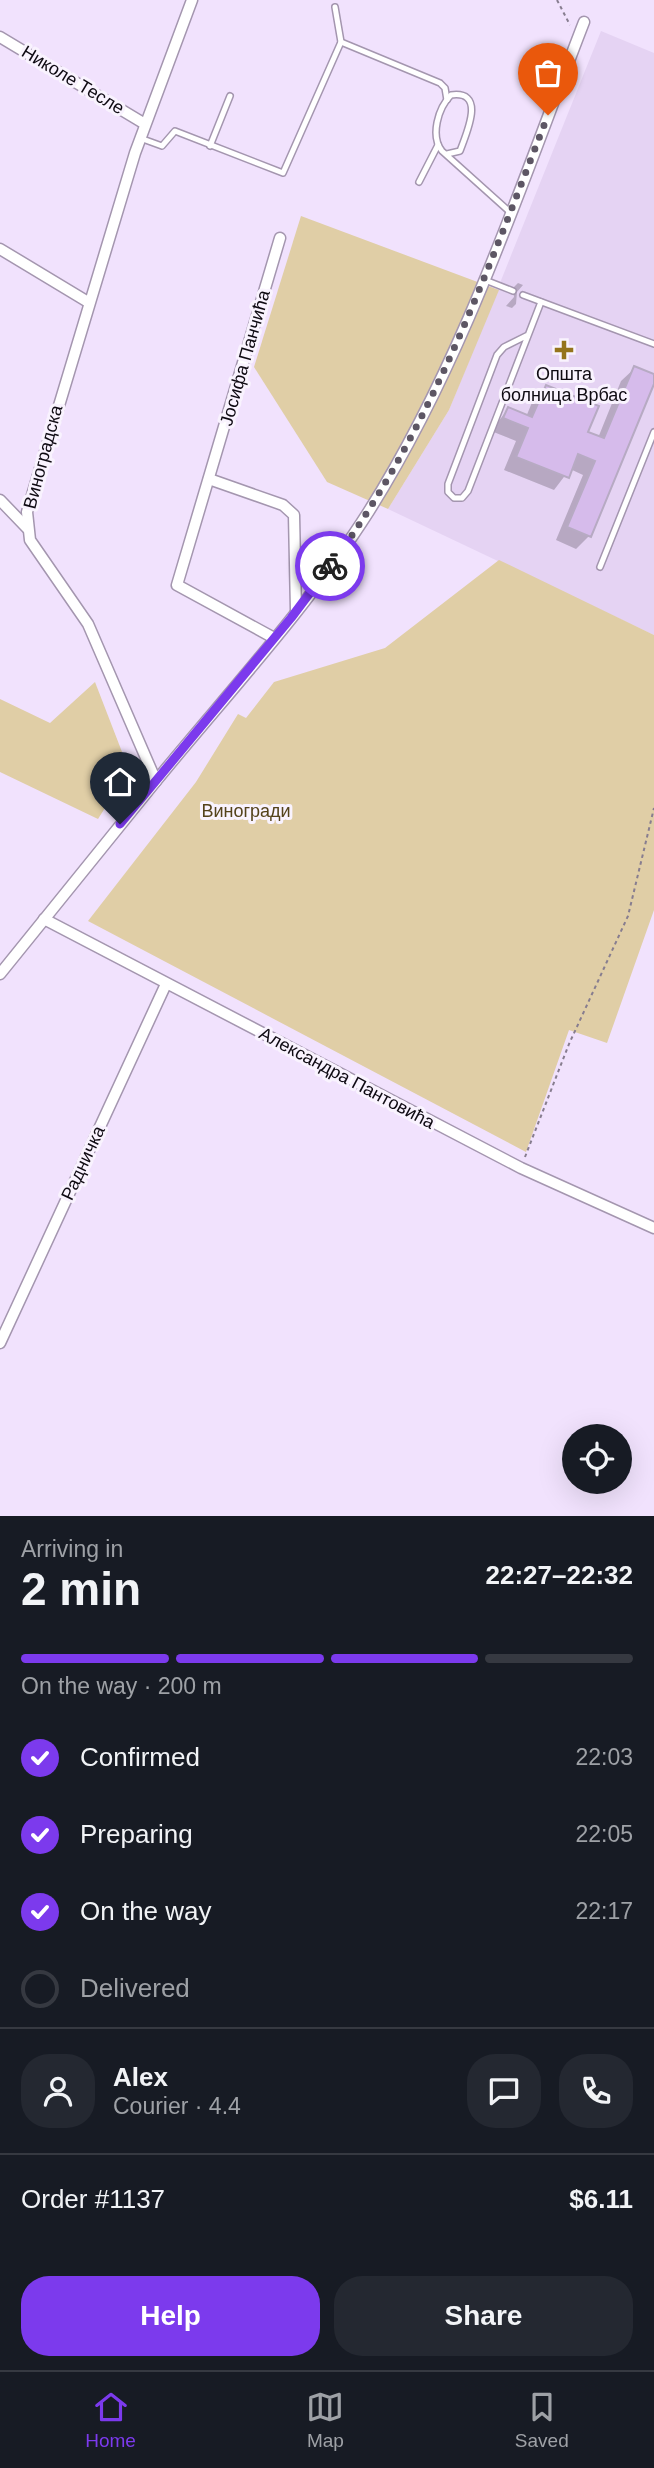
<!DOCTYPE html>
<html lang="en">
<head>
<meta charset="utf-8">
<style>
	:root { --surface:#171b24; --page:#242831; --text:#f1f3f6; --muted:#9ea1a6; --line:#363941; --accent:#7c3aed }
	body { margin:0; font-family:Helvetica,sans-serif; background:var(--page); color:var(--text); height:100vh; display:flex; flex-direction:column; font-size:26px; white-space:nowrap }
	* { box-sizing:border-box; margin:0 }
	p { font-size:23px; color:var(--muted) }
	.icon { flex:none; width:38px; height:38px; fill:none; stroke:currentColor; stroke-width:2; stroke-linecap:round; stroke-linejoin:round }
	.map { position:relative; height:1516px; overflow:hidden }
	.drawer { display:flex; flex-direction:column; background:var(--surface); flex:1 }
	.drawer>* { flex:none }
	.fabs { position:absolute; left:562px; top:1424px; display:grid; gap:14px }
	.fabs a { display:grid; place-items:center; width:70px; height:70px; border-radius:50%; background:var(--surface); box-shadow:0 7px 28px #0002; font-size:35px }
	.pin { position:absolute; display:grid; place-items:center; width:60px; height:60px; color:#fff; margin:-72px -30px; border-radius:50% 50% 50% 0; rotate:-45deg; box-shadow:0 0 7px #0007 }
	.pin .icon { rotate:45deg }
	.courier { position:absolute; display:grid; place-items:center; width:70px; height:70px; margin:-35px; border:5px solid #7c3aed; border-radius:50%; background:#fff; color:#222; box-shadow:0 2px 9px #0007 }
	.overview em { font-style:normal; font-weight:800 }
	.overview div { display:flex; flex-direction:column-reverse }
	.overview { display:flex; align-items:center; justify-content:space-between; height:119px; padding:0 21px }
	h1 { font-size:46px; font-weight:800; line-height:52px }
	.bar { display:grid; grid-template-columns:repeat(4,1fr); gap:10px 7px; align-content:center; height:84px; padding:0 21px }
	.bar i { height:9px; border-radius:5px; background:var(--line) }
	.bar .selected { background:var(--accent) }
	.bar p { grid-column:span 4 }
	.line { display:flex; align-items:center; gap:18px; padding:0 21px; border-top:2px solid var(--line) }
	.line div { flex:1 }
	.round { display:grid; place-items:center; flex:none; width:74px; height:74px; border-radius:28px; background:var(--page) }
	ol { padding:0 21px; list-style:none }
	li { display:flex; align-items:center; gap:21px; height:77px }
	li p { margin-inline-start:auto }
	li .icon { padding:7px; border-radius:50%; background:var(--accent); color:#fff; stroke-width:4 }
	li:last-child { color:var(--muted) }
	li i { width:38px; height:38px; border:4px solid var(--line); border-radius:50% }
	.cta { display:flex; gap:14px; margin-top:auto; padding:14px 21px }
	.cta a { flex:1; height:80px; border-radius:28px; background:var(--accent); color:#fff; font-size:28px; font-weight:800; line-height:80px; text-align:center }
	.cta a+a { background:var(--page); color:var(--text) }
	.tabs { display:flex; justify-content:space-around; align-items:center; height:98px; border-top:2px solid var(--line); background:var(--surface); font-size:19px; color:var(--muted) }
	.tabs a { display:grid; justify-items:center; gap:4px }
	.tabs .selected { color:var(--accent) }
	.map>svg:first-child { display:block }
	.built { fill:#e5d3f3 }
	.green { fill:#e0cea6 }
	.shadow { fill:#0003 }
	.building { fill:#d6bbeb; stroke:#b7aac3; stroke-width:2 }
	.lines { fill:none; stroke-linecap:round; stroke-linejoin:round }
	.service-casing { stroke:#a496af; stroke-width:8 }
	.minor-casing { stroke:#a496af; stroke-width:13 }
	.path { stroke:#877d8f; stroke-width:2; stroke-dasharray:3.5 3.5; stroke-linecap:butt }
	.service { stroke:#fff; stroke-width:5 }
	.minor { stroke:#fff; stroke-width:10 }
	.done { stroke:#5d5664; stroke-width:7; stroke-dasharray:0 12.6 }
	.route { stroke:#7c3aed; stroke-width:9 }
	.poi-dot { fill:#95741c; stroke:#f9f3fe; stroke-width:2.5 }
	.labels { text-anchor:middle; stroke-width:6; stroke-linejoin:round; paint-order:stroke }
	.street-label { font-size:18px; fill:#0e0a12; stroke:#f9f3fe }
	.poi-label { font-size:18px; fill:#0e0a12; stroke:#f9f3fe }
	.park-label { font-size:18px; fill:#54431b; stroke:#f9f3fe }
</style>
</head>
<body>
<div class="map">
<svg width="654" height="1516" viewBox="0 0 654 1516">
	<rect width="100%" height="100%" fill="#f1e2fd"/>
	<!-- built -->
	<polygon class="built" points="601,31 654,53 654,635 388,509 449,410"/>
	<!-- green -->
	<g class="green">
		<polygon points="301,216 499,290 449,410 388,509 327,482 254,367"/>
		<polygon points="499,560 654,635 654,910 607,1043 569,1030 526,1152 88,921 196,782 238,714 246,718 274,682 385,648"/>
		<polygon points="95,682 129,770 98,819 0,772 0,699 50,723"/>
	</g>
	<!-- shadow -->
	<g class="shadow">
		<polygon points="518,283 523,285 517,292 516,304 512,308 506,306 514,297 514,287"/>
		<polygon points="635,368 654,376 654,379 589,536 576,549 556,540 583,475 570,469 554,490 504,470 516,441 491,431 508,409 526,417 533,400 546,387 586,432 598,438 621,381"/>
	</g>
	<!-- building -->
	<polygon class="building" points="634,366 654,374 654,384 591,537 567,527 595,461 578,454 569,478 516,457 528,428 503,418 508,407 532,417 546,385 599,406 588,432 604,438"/>
	<g class="lines">
		<!-- service casing -->
		<g class="service-casing">
			<g id="service">
				<polyline points="341,42 440,83 445,88 447,100"/>
				<polyline points="140,138 162,146 175,131 283,173 341,42 335,7"/>
				<polyline points="210,146 230,96"/>
				<path d="M447,154l13,-3c6,-17 27,-61 -9,-56 -13,13 -21,41 -9,56l69,62"/>
				<polyline points="419,182 438,145"/>
				<polyline points="485,280 513,291"/>
				<polyline points="523,295 654,344"/>
				<polyline points="528,335 504,347 497,355 448,484 448,492 454,498 462,498 468,491 541,302"/>
				<polyline points="600,567 654,432"/>
			</g>
		</g>
		<!-- minor casing -->
		<g class="minor-casing">
			<g id="minor">
				<polyline points="0,37 145,124"/>
				<polyline points="0,249 88,302"/>
				<polyline points="209,479 283,505 294,515 296,611"/>
				<polyline points="0,500 27,528"/>
				<polyline points="274,638 177,585 280,238"/>
				<path d="M156,781c72,-88 152,-174 213,-270 95,-151 151,-324 215,-489"/>
				<polyline points="44,919 521,1168 654,1228"/>
				<polyline points="0,974 156,781 88,624 30,540 27,512 135,153 192,0"/>
				<polyline points="0,1343 166,984"/>
			</g>
		</g>
		<!-- path -->
		<g class="path">
			<polyline points="557,0 570,25"/>
			<polyline points="525,1157 569,1044 628,916 654,808"/>
		</g>
		<!-- service -->
		<use href="#service" class="service"/>
		<!-- minor -->
		<use href="#minor" class="minor"/>
	</g>
	<g class="lines">
		<!-- done -->
		<path class="done" d="M330,566c101,-135 157,-295 218,-451"/>
		<!-- route -->
		<polyline class="route" points="120,824 291,618 330,566"/>
	</g>
	<!-- markers -->
	<path class="poi-dot" d="M560.5 339.5h7v7h7v7h-7v7h-7v-7h-7v-7h7z"/>
	<g class="labels">
		<!-- street labels -->
		<g class="street-label">
			<text transform="translate(73 80) rotate(31)" y="6">Николе Тесле</text>
			<text transform="translate(245 358) rotate(-74)" y="6">Јосифа Панчића</text>
			<text transform="translate(43 457) rotate(-75)" y="6">Виноградска</text>
			<text transform="translate(347 1078) rotate(28)" y="6">Александра Пантовића</text>
			<text transform="translate(83 1163) rotate(-65)" y="6">Радничка</text>
		</g>
		<!-- poi labels -->
		<g class="poi-label">
			<text x="564" y="380">Општа<tspan x="564" dy="21">болница Врбас</tspan></text>
		</g>
		<!-- park labels -->
		<g class="park-label">
			<text x="246" y="817">Виногради</text>
		</g>
	</g>
</svg>
<div class="fabs">
<a><svg class="icon" aria-label="locate" viewBox="0 0 24 24"><circle cx="12" cy="12" r="6"/><path d="M12 2v4M12 18v4M2 12h4M18 12h4"/></svg></a>
</div>
<div class="pin" style="left:548px;top:115px;background:#ea580c"><svg class="icon" aria-label="bag" viewBox="0 0 24 24"><path d="M5 8h14l-1 12H6zM9 8a3 3 0 0 1 6 0"/></svg></div>
<div class="pin" style="left:120px;top:824px;background:#1f2937"><svg class="icon" aria-label="home" viewBox="0 0 24 24"><path d="M3 11l9-7 9 7M6 9v11h12V9"/></svg></div>
<div class="courier" style="left:330px;top:566px"><svg class="icon" aria-label="bike" viewBox="0 0 24 24"><circle cx="6" cy="16" r="4"/><circle cx="18" cy="16" r="4"/><path d="M6 16l4-8h5l3 8M10 8l3 8H6M13 5h3"/></svg></div>
</div>
<section class="drawer">
<div class="overview"><div><h1>2 min</h1><p>Arriving in</p></div><em>22:27–22:32</em></div>
<div class="bar"><i class="selected"></i><i class="selected"></i><i class="selected"></i><i></i><p>On the way · 200 m</p></div>
<ol>
<li><svg class="icon" aria-label="check" viewBox="0 0 24 24"><path d="M5 12l5 5 9-10"/></svg>Confirmed<p>22:03</p></li>
<li><svg class="icon" aria-label="check" viewBox="0 0 24 24"><path d="M5 12l5 5 9-10"/></svg>Preparing<p>22:05</p></li>
<li><svg class="icon" aria-label="check" viewBox="0 0 24 24"><path d="M5 12l5 5 9-10"/></svg>On the way<p>22:17</p></li>
<li><i></i>Delivered</li>
</ol>
<div class="line" style="height:126px"><a class="round"><svg class="icon" aria-label="person" viewBox="0 0 24 24"><circle cx="12" cy="8" r="4"/><path d="M4 21q1-7 8-7t8 7"/></svg></a><div><b>Alex</b><p>Courier · 4.4</p></div><a class="round"><svg class="icon" aria-label="chat" viewBox="0 0 24 24"><path d="M4 5h16v11H9l-5 4z"/></svg></a><a class="round"><svg class="icon" aria-label="phone" viewBox="0 0 24 24"><path d="M5 4h4l2 5-3 2q2 4 5 5l2-3 5 2v4C11 20 4 13 5 4z"/></svg></a></div>
<div class="line" style="height:91px"><div>Order #1137</div><b>$6.11</b></div>
<div class="cta"><a>Help</a><a>Share</a></div>
</section>
<nav class="tabs">
<a class="selected"><svg class="icon" aria-label="home" viewBox="0 0 24 24"><path d="M3 11l9-7 9 7M6 9v11h12V9"/></svg>Home</a>
<a><svg class="icon" aria-label="map" viewBox="0 0 24 24"><path d="M3 6l6-2 6 2 6-2v14l-6 2-6-2-6 2zM9 4v14M15 6v14"/></svg>Map</a>
<a><svg class="icon" aria-label="saved" viewBox="0 0 24 24"><path d="M7 4h10v16l-5-4-5 4z"/></svg>Saved</a>
</nav>
</body>
</html>
